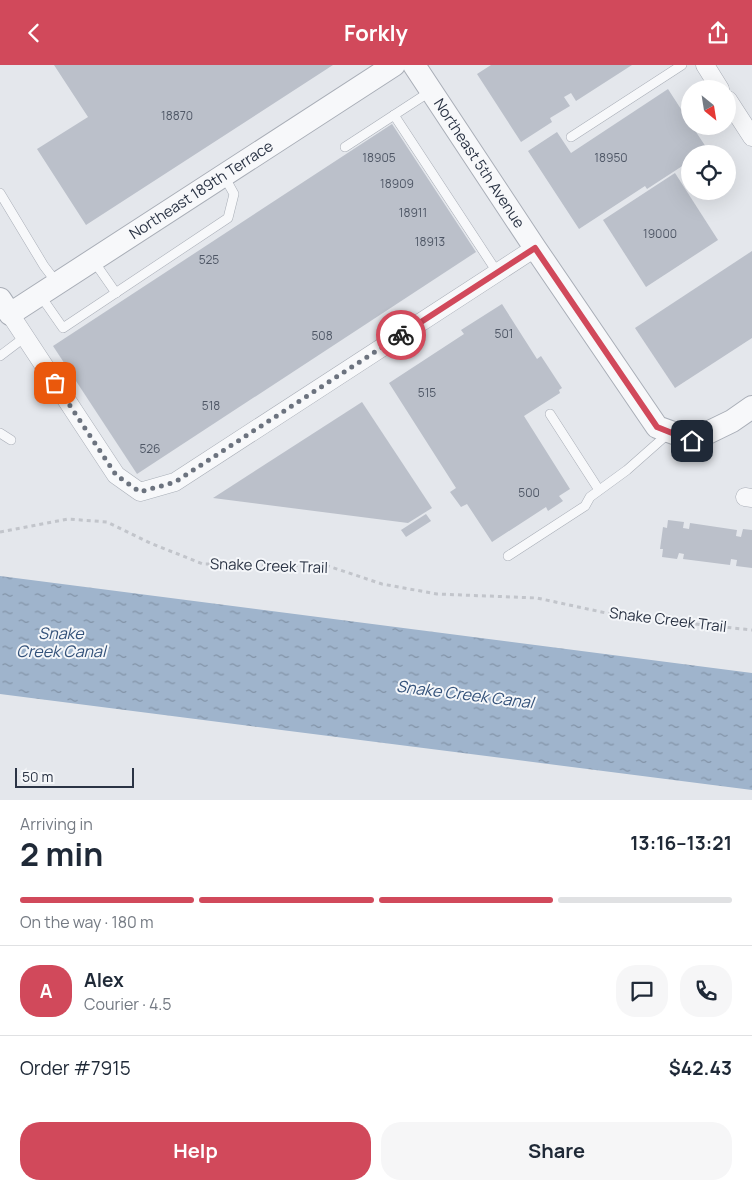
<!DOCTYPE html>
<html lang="en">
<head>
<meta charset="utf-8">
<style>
	:root { --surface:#fff; --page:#f6f6f7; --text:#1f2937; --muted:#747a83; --line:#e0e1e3; --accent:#d1495b }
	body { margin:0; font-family:Manrope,sans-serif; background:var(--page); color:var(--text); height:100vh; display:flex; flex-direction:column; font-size:19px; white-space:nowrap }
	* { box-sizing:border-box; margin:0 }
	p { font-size:16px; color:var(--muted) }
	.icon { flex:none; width:28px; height:28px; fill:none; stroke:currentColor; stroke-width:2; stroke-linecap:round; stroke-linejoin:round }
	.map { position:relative; height:735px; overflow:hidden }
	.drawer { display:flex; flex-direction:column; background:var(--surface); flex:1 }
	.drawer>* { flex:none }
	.needle { width:32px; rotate:150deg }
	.controls { position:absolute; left:681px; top:15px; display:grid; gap:10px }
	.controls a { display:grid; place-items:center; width:55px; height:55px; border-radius:50%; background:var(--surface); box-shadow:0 5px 20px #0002; font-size:25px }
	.scale { position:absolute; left:15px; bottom:12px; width:119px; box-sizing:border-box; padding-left:5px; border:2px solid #2b3445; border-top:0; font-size:14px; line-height:18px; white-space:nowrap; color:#2b3445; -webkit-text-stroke:4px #f4f6f9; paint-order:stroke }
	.pin { position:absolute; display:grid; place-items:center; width:42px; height:42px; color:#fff; margin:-21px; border-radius:10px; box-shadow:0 2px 8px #0006 }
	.courier { position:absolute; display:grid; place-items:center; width:50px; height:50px; margin:-25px; border:4px solid #d1495b; border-radius:50%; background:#fff; color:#222; box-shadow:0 1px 6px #0007 }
	.head em { font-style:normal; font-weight:700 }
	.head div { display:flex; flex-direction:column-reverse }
	.head { display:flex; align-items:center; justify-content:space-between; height:85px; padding:0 20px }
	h1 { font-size:32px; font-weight:700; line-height:38px }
	.bar { display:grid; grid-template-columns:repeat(4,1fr); gap:8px 5px; align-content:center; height:60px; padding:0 20px }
	.bar i { height:6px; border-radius:4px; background:var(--line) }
	.bar .active { background:var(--accent) }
	.bar p { grid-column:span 4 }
	.line { display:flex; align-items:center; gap:12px; padding:0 20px; border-top:1px solid var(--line) }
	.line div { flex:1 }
	.round { display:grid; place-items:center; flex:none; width:52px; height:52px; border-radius:20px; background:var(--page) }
	.button { display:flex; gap:10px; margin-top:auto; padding:10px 20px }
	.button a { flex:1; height:58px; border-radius:20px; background:var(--accent); color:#fff; font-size:20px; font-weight:700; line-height:58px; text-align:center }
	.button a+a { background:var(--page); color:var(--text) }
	header { display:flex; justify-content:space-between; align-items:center; height:65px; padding:0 20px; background:var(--accent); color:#fff; font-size:22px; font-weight:700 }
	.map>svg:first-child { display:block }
	.water { fill:url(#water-ripples) }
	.building { fill:#bbc0ca }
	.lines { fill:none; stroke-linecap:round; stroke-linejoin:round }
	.service-casing { stroke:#a9aeb7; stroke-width:10 }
	.minor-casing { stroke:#a9aeb7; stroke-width:19 }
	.tertiary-casing { stroke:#a9aeb7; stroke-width:24 }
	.path { stroke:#c2c5cb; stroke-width:3; stroke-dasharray:4 4; stroke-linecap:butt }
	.service { stroke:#f7f8fa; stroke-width:9 }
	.minor { stroke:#f7f8fa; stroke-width:18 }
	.tertiary { stroke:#f7f8fa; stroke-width:22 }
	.done { stroke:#6c737f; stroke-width:5; stroke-dasharray:0 9 }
	.route { stroke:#d1495b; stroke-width:6 }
	.labels { text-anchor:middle; stroke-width:4; stroke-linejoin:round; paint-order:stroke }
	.number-label { font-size:12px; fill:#4f5766 }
	.street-label { font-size:15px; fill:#2b3445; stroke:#f4f6f9 }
	.water-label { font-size:16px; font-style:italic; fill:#34527a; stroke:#f4f6f9 }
</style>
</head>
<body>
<header><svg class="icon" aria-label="back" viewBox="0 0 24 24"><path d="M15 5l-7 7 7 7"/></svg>Forkly<svg class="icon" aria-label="share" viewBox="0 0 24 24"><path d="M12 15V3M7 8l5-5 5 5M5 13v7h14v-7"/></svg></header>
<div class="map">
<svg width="752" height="735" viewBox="0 0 752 735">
	<defs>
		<pattern id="water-ripples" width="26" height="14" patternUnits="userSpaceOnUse" patternTransform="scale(1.25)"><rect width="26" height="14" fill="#9fb4cc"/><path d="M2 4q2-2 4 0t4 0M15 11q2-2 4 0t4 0" fill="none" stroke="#8293a7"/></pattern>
	</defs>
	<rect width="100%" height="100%" fill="#e4e7ec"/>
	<!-- water -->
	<polygon class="water" points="0,511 752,608 752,725 0,629"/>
	<!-- building -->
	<g class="building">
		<polygon points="54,0 333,0 86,160 37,84 88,52"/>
		<polygon points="491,0 632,0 576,36 571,28 564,32 570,41 550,53 552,57 521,77 477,9"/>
		<polygon points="668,24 690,58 690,61 692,61 708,85 701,89 690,89 690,96 647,124 645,121 579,164 528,86 557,67 571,88"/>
		<polygon points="392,59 476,187 137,409 53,281"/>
		<polygon points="675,108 718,175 646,222 603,155"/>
		<polygon points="752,186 752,273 675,323 635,263"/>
		<polygon points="502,239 537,294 541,291 562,323 559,325 560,328 524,351 570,424 559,431 563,436 548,446 546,442 492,477 467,439 461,442 450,427 456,423 389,318 464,269 461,265"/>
		<polygon points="362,337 432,443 408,458 213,433"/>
		<polygon points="426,449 431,456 406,472 401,465"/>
		<polygon points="668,455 684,457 683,463 689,464 690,458 737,465 736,471 741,472 743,464 752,465 752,503 736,501 737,495 731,494 730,500 683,494 684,489 679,488 677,494 662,492 663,484 660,484 663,462 667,463"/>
	</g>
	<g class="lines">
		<!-- service casing -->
		<g class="service-casing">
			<g id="service">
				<polyline points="394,50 497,207"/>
				<polyline points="571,72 682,0"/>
				<polyline points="345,82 431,26"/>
				<polyline points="0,128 44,201 57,218"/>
				<polyline points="93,195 116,228"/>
				<polyline points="40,230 63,263 228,153 234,129 224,111"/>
				<polyline points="0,291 25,272"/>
				<polyline points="550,349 599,425"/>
				<polyline points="0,368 11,375"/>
				<polyline points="508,491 585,441 590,432 627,405 670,367"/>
			</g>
		</g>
		<!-- minor casing -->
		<g class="minor-casing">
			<g id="minor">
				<polyline points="705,0 720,24"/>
				<polyline points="728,35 752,72"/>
				<polyline points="10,249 116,410 140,427 175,417 535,183"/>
				<polyline points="745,432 752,433"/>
			</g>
		</g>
		<!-- tertiary casing -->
		<g class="tertiary-casing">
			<g id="tertiary">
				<path id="s1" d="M414,0l121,183 122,179 36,13 39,-19 20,-14"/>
				<path id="s2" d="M0,234l10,15 384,-249"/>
			</g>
		</g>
		<!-- path -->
		<polyline class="path" points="0,467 68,454 107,457 150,478 203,499 328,501 382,519 437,529 537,533 620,551 752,565"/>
		<!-- service -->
		<use href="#service" class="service"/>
		<!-- minor -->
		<use href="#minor" class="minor"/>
		<!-- tertiary -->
		<use href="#tertiary" class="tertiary"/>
	</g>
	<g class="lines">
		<!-- done -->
		<polyline class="done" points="55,318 116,410 140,427 175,417 401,270"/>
		<!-- route -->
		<polyline class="route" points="401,270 535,183 657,362 692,376"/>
	</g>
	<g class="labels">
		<!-- number labels -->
		<g class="number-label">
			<text x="177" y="55">18870</text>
			<text x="379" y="97">18905</text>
			<text x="611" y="97">18950</text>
			<text x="397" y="123">18909</text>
			<text x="413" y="152">18911</text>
			<text x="660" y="173">19000</text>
			<text x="430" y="181">18913</text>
			<text x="209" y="199">525</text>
			<text x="504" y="273">501</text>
			<text x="322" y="275">508</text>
			<text x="427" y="332">515</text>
			<text x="211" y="345">518</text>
			<text x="150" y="388">526</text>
			<text x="529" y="432">500</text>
		</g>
		<!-- street labels -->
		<g class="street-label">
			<text dy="5" stroke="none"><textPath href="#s1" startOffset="118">Northeast 5th Avenue</textPath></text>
			<text dy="5" stroke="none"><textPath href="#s2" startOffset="246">Northeast 189th Terrace</textPath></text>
			<text transform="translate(269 501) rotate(2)" y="5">Snake Creek Trail</text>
			<text transform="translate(668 555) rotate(7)" y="5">Snake Creek Trail</text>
		</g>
		<!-- water labels -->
		<g class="water-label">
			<text x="61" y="574">Snake<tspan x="61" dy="18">Creek Canal</tspan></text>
			<text transform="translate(465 629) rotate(7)" y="6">Snake Creek Canal</text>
		</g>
	</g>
</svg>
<div class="controls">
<a><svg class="needle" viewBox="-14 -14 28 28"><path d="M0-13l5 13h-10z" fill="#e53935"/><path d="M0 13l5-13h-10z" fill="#747a83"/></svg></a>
<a><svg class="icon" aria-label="locate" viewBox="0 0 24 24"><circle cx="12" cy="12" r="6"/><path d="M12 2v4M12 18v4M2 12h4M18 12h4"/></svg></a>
</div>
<div class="scale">50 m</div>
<div class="pin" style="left:55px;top:318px;background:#ea580c"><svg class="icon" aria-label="bag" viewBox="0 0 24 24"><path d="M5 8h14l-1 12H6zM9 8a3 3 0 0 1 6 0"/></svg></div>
<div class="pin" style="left:692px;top:376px;background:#1f2937"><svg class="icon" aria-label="home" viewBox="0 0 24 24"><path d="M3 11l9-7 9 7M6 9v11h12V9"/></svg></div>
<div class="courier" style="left:401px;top:270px"><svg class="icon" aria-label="bike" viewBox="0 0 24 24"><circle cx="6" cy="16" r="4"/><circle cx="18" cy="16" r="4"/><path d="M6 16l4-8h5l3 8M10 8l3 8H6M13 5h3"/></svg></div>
</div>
<section class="drawer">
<div class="head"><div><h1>2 min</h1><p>Arriving in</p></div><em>13:16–13:21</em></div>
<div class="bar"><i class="active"></i><i class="active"></i><i class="active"></i><i></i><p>On the way · 180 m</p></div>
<div class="line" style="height:90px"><b class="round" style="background:var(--accent);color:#fff">A</b><div><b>Alex</b><p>Courier · 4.5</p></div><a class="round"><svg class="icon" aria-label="chat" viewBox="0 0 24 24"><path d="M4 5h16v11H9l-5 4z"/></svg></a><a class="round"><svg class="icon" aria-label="phone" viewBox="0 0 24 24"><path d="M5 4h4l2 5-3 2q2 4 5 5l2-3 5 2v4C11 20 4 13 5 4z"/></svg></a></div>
<div class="line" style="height:65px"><div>Order #7915</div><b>$42.43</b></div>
<div class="button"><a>Help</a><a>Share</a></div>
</section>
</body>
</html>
